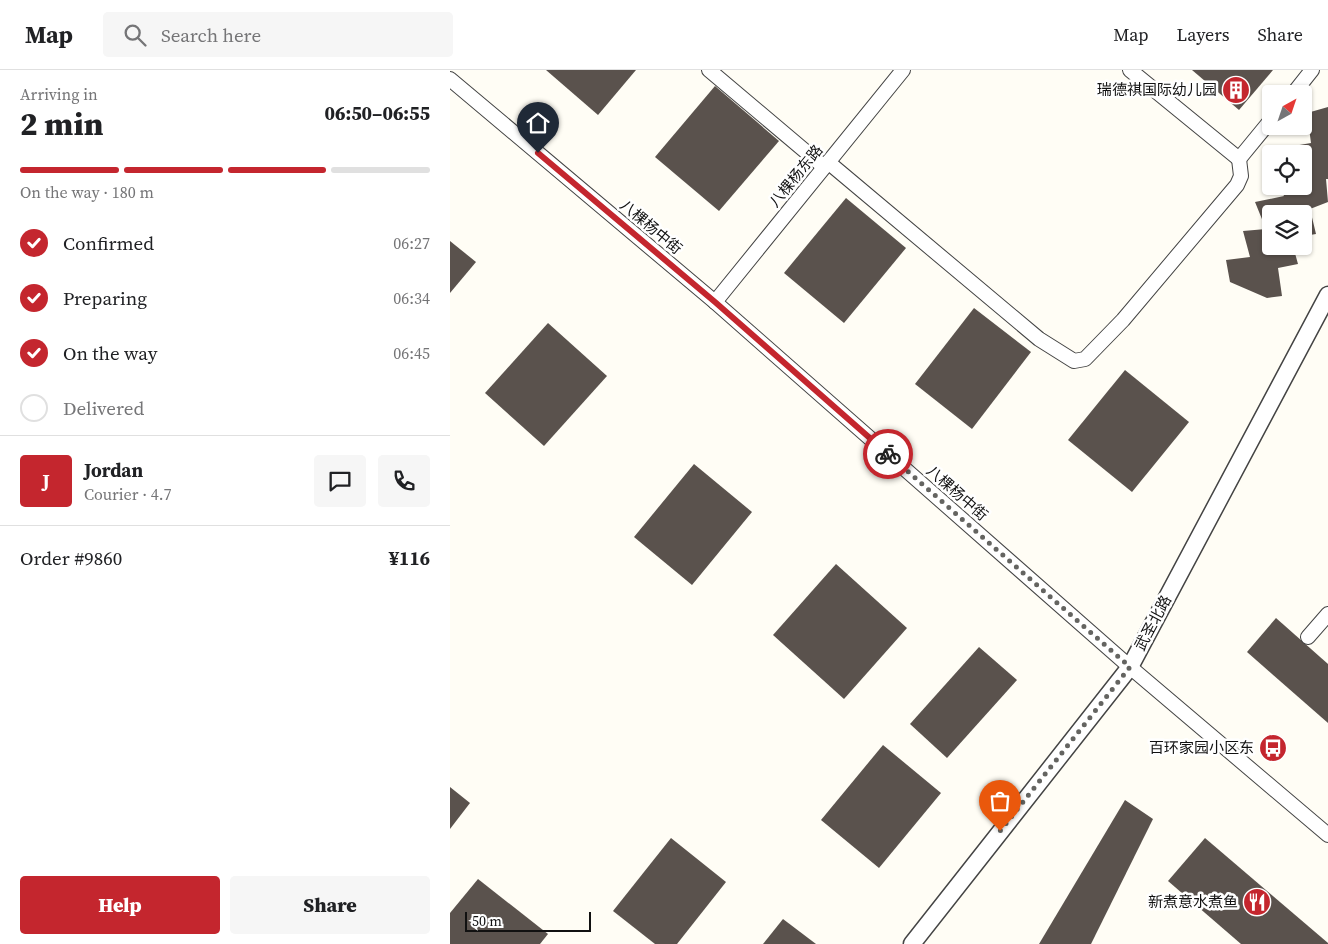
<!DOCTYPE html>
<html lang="en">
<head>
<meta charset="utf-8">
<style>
	:root { --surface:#fff; --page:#f6f6f6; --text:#202124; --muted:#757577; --line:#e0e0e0; --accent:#c4262e }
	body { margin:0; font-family:"Source Serif 4","Noto Sans SC",serif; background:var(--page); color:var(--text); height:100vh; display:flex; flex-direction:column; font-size:19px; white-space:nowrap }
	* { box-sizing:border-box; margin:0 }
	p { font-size:16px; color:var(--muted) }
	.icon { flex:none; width:28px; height:28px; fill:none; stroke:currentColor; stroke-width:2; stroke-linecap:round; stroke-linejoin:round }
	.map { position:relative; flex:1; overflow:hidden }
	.side { display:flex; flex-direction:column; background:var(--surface); width:450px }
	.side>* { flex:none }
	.needle { width:32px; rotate:40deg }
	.buttons { position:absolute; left:812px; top:15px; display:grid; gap:10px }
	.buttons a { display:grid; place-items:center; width:50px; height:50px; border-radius:5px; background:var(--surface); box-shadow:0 1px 4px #0004; font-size:25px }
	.scale { position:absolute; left:15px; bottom:12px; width:126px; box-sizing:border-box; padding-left:5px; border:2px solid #111; border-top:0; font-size:14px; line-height:18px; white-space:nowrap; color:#111; -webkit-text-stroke:4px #fff; paint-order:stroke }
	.pin { position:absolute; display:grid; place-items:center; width:42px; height:42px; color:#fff; margin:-51px -21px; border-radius:50% 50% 50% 0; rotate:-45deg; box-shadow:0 0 5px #0007 }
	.pin .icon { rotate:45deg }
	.courier { position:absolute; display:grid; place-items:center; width:50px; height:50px; margin:-25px; border:4px solid #c4262e; border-radius:50%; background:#fff; color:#222; box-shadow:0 1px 6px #0007 }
	.overview em { font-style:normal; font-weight:800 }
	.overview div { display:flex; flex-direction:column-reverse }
	.overview { display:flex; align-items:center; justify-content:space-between; height:85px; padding:0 20px }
	h1 { font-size:32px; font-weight:800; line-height:38px }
	.bar { display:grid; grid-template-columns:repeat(4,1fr); gap:8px 5px; align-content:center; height:60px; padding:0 20px }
	.bar i { height:6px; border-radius:4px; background:var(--line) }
	.bar .on { background:var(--accent) }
	.bar p { grid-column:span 4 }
	.line { display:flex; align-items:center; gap:12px; padding:0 20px; border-top:1px solid var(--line) }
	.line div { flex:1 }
	.round { display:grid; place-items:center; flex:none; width:52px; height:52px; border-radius:5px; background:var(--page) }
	ol { padding:0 20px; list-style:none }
	li { display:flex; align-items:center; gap:15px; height:55px }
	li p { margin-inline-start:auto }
	li .icon { padding:5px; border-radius:50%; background:var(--accent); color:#fff; stroke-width:4 }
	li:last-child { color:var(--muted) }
	li i { width:28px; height:28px; border:2px solid var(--line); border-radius:50% }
	.cta { display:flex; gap:10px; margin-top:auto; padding:10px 20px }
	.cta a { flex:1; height:58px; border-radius:5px; background:var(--accent); color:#fff; font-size:20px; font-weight:800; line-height:58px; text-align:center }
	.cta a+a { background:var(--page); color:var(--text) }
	header { display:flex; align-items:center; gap:30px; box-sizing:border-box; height:70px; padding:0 25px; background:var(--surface); border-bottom:1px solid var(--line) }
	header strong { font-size:24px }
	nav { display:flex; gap:28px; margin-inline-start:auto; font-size:18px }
	.search { width:350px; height:45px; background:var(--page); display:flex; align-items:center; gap:12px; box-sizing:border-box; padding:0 18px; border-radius:5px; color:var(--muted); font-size:19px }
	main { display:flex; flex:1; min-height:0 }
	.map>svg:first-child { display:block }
	.building { fill:#5a524d }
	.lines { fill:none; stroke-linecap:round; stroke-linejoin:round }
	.minor-casing { stroke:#444; stroke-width:16 }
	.tertiary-casing { stroke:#444; stroke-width:19 }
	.minor { stroke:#fff; stroke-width:14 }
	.tertiary { stroke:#fff; stroke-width:16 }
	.done { stroke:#646461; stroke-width:5; stroke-dasharray:0 9 }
	.route { stroke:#c4262e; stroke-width:6 }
	.labels { text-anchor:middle; stroke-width:5; stroke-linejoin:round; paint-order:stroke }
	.poi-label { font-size:15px; fill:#111; stroke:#fff; text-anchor:end }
	.street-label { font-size:15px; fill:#111; stroke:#fff }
</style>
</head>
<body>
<header>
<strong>Map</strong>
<div class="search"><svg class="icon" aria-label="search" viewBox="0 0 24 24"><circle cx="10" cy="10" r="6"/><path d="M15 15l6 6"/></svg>Search here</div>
<nav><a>Map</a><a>Layers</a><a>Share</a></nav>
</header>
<main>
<section class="side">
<div class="overview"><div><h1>2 min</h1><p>Arriving in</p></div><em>06:50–06:55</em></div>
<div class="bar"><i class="on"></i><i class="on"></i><i class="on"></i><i></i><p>On the way · 180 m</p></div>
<ol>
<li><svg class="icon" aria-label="check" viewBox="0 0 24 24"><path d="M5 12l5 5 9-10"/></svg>Confirmed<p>06:27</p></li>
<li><svg class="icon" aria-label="check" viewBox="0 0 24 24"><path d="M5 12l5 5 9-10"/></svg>Preparing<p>06:34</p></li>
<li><svg class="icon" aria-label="check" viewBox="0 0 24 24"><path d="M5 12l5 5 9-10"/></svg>On the way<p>06:45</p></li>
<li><i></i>Delivered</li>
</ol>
<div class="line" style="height:90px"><b class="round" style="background:var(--accent);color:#fff">J</b><div><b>Jordan</b><p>Courier · 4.7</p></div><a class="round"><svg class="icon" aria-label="chat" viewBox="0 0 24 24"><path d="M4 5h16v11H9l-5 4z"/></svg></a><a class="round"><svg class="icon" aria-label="phone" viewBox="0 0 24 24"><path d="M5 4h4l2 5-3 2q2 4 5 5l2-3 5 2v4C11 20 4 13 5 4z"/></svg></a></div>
<div class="line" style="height:65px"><div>Order #9860</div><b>¥116</b></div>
<div class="cta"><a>Help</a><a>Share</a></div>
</section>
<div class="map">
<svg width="878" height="874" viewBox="0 0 878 874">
	<rect width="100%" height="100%" fill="#fffdf5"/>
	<!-- building -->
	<g class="building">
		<polygon points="96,0 186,0 148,45"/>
		<polygon points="742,0 823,0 789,40"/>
		<polygon points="265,16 329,71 269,141 205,87"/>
		<polygon points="878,37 878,109 876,109 878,132 860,139 866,164 854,166 854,144 821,144 821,176 843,176 848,194 828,198 832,226 817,228 780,212 776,190 800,187 793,161 816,159 805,132 834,126 829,116 854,116 854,84 840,84 838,77 861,73 857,43"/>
		<polygon points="396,128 456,178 394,253 334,203"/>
		<polygon points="0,171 26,192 0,223"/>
		<polygon points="524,238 581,282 522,359 465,314"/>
		<polygon points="98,253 157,306 94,376 35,323"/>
		<polygon points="675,300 739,352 682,422 618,370"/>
		<polygon points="244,394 302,442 242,515 184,467"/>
		<polygon points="386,494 457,558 394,629 323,565"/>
		<polygon points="826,548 878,594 878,653 797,582"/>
		<polygon points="529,577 567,610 497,688 460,654"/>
		<polygon points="433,675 491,723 429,798 371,750"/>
		<polygon points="0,717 20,733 0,759"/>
		<polygon points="675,730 703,749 641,874 589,874"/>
		<polygon points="221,768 276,812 227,874 205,874 163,841"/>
		<polygon points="755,768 878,873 878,874 791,874 718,811"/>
		<polygon points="28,809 98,864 90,874 0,874 0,843"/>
		<polygon points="333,849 366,874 313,874"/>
	</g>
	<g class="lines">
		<!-- minor casing -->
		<g class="minor-casing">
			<g id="minor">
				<polyline points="259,0 374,97"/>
				<polyline points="680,0 789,89 821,50"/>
				<polyline points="0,9 265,232 680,597 878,765"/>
				<polyline points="843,24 862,0"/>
				<polyline points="378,92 589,269 624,291 635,289 673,250 787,115 791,106 789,89"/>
				<polyline points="265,232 453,0"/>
				<polyline points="858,567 878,544"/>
			</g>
		</g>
		<!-- tertiary casing -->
		<g class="tertiary-casing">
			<polyline id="tertiary" points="462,874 680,597 878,225"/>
		</g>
		<!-- minor -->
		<use href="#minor" class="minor"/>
		<!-- tertiary -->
		<use href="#tertiary" class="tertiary"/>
	</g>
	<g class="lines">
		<!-- done -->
		<polyline class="done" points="438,384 680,597 550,761"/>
		<!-- route -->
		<polyline class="route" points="88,83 265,232 438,384"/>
	</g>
	<!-- icons -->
	<defs>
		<g id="building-disc" transform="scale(1.4375)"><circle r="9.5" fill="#c4262e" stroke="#fff"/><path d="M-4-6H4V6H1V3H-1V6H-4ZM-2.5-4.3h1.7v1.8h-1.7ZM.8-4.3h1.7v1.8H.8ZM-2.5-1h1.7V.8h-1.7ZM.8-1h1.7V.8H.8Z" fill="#fff"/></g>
		<g id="bus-disc" transform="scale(1.4375)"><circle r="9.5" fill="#c4262e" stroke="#fff"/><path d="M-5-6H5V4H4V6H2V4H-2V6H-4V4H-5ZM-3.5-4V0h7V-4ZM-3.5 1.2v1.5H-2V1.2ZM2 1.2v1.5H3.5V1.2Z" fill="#fff"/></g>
		<g id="restaurant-disc" transform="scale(1.4375)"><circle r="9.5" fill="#c4262e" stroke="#fff"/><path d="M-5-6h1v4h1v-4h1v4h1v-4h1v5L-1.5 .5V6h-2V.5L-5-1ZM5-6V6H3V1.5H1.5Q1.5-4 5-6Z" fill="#fff"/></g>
	</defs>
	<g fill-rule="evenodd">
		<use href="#building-disc" x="786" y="20"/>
		<use href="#bus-disc" x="823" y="678"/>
		<use href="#restaurant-disc" x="807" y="832"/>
	</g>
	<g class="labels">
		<!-- poi labels -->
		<g class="poi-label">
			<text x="767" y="25">瑞德祺国际幼儿园</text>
			<text x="804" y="683">百环家园小区东</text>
			<text x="788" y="837">新煮意水煮鱼</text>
		</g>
		<!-- street labels -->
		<g class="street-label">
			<text transform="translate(346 106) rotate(-51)" y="5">八棵杨东路</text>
			<text transform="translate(201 157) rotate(40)" y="5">八棵杨中街</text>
			<text transform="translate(507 423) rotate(41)" y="5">八棵杨中街</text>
			<text transform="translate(703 553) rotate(-62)" y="5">武圣北路</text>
		</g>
	</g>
</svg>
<div class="buttons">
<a><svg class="needle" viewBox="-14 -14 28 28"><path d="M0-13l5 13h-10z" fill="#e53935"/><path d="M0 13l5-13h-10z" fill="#757577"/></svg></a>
<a><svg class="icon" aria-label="locate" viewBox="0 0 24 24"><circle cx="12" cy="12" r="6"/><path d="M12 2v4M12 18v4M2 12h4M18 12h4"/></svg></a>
<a><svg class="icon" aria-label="layers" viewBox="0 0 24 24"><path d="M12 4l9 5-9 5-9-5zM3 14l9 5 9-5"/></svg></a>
</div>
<div class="scale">50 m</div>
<div class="pin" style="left:550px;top:761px;background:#ea580c"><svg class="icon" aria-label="bag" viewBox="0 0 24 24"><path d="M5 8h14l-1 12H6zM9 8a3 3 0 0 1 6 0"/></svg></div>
<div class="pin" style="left:88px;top:83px;background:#1f2937"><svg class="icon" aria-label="home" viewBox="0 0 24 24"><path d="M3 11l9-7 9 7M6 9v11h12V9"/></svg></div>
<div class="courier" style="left:438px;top:384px"><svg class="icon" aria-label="bike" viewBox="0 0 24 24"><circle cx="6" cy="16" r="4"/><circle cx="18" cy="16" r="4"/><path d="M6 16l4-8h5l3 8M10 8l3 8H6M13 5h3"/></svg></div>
</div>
</main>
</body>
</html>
